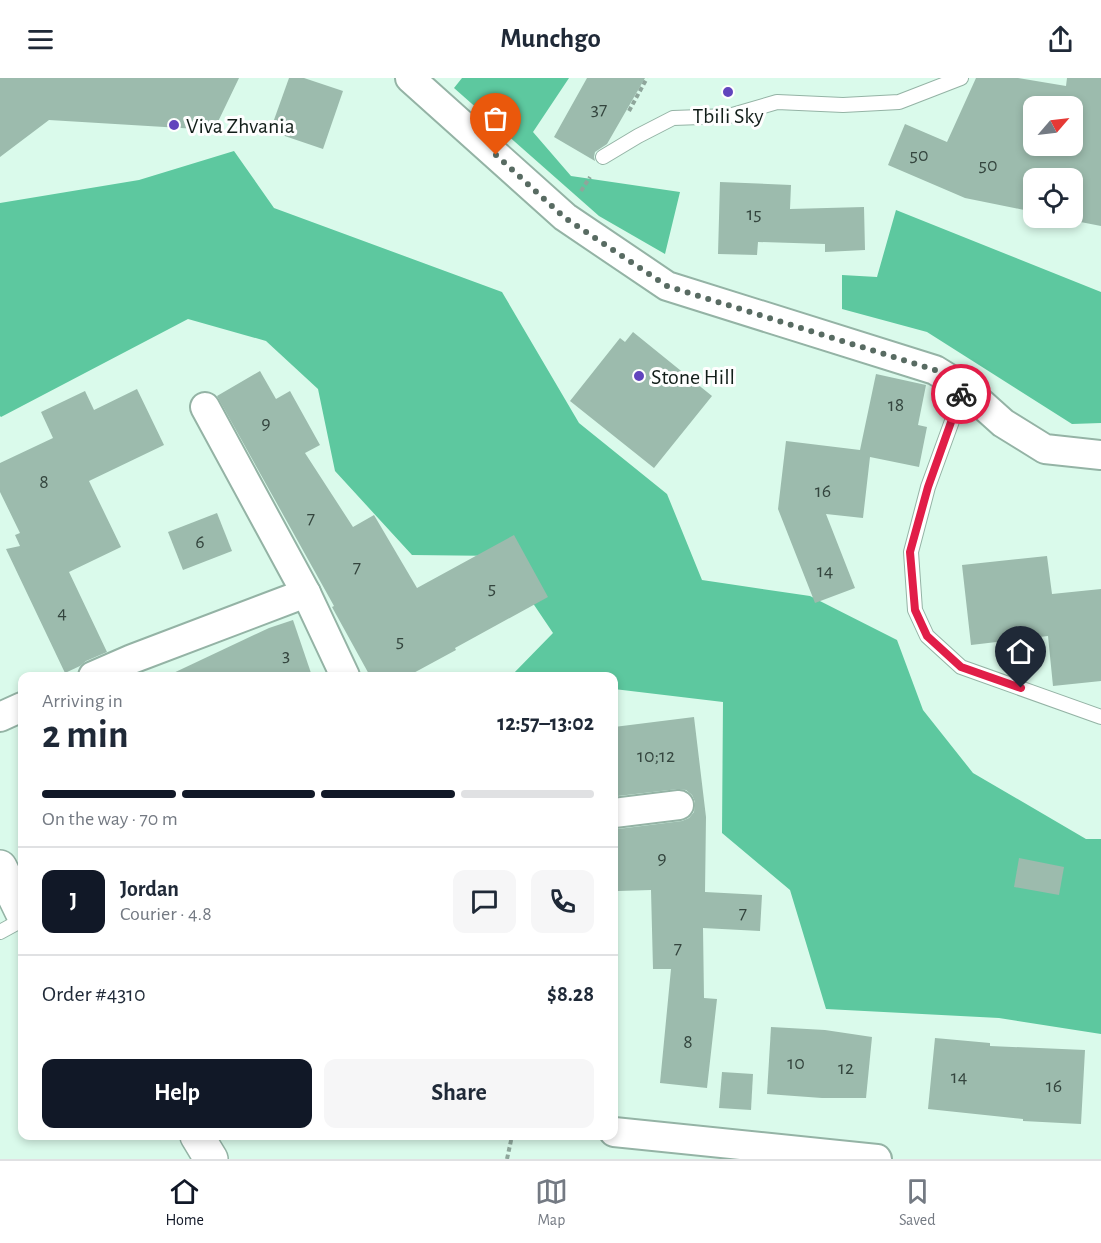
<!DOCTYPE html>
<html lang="en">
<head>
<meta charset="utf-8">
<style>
	:root { --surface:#fff; --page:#f6f6f7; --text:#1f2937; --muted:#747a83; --line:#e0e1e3; --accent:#111827 }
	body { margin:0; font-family:"Alegreya Sans",sans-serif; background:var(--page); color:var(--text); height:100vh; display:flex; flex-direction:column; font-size:22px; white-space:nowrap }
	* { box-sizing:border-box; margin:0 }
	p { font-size:20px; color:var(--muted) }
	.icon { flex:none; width:33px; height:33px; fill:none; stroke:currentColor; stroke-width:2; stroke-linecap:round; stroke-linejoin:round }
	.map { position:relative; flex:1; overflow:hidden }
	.panel { position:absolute; left:18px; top:594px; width:600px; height:468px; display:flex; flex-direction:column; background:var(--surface); border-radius:12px; box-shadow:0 3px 9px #0003 }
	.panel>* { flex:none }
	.needle { width:39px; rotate:62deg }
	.controls { position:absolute; left:1023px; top:18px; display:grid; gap:12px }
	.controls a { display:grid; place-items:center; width:60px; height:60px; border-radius:12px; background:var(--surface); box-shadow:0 3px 9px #0003; font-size:30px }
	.pin { position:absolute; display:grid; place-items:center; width:51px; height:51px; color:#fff; margin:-62px -26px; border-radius:50% 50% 50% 0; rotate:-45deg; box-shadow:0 0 6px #0007 }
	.pin .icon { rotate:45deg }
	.courier { position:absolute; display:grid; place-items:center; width:60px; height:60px; margin:-30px; border:4px solid #e11d48; border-radius:50%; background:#fff; color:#222; box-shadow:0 2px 8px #0007 }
	.overview em { font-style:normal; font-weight:700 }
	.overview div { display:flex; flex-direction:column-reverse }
	.overview { display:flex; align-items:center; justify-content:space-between; height:102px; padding:0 24px }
	h1 { font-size:39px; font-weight:700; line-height:45px }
	.bar { display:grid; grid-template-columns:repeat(4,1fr); gap:9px 6px; align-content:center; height:72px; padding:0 24px }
	.bar i { height:8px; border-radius:4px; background:var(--line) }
	.bar .selected { background:var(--accent) }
	.bar p { grid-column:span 4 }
	.line { display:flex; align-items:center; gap:15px; padding:0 24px; border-top:2px solid var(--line) }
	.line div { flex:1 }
	.round { display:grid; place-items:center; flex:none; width:63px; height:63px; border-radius:12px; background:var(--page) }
	.button { display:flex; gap:12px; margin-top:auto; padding:12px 24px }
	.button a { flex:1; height:69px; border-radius:12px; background:var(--accent); color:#fff; font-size:24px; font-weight:700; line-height:69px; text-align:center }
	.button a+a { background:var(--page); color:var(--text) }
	header { display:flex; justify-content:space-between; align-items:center; height:78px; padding:0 24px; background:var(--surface); font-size:27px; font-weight:700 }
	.tabs { display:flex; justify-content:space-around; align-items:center; height:84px; border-top:2px solid var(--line); background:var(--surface); font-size:16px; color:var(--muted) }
	.tabs a { display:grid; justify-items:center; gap:3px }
	.tabs .selected { color:var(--accent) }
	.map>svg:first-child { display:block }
	.forest { fill:#5dc89f }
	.building { fill:#9cbbad; fill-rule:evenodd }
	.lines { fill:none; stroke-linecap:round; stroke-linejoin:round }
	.lane-casing { stroke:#94b3a5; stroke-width:16 }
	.street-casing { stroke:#94b3a5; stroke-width:32 }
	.secondary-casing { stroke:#94b3a5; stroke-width:36 }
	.path { stroke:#8ea69b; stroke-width:4; stroke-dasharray:4.5 3; stroke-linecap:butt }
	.lane { stroke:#fff; stroke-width:14 }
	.street { stroke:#fff; stroke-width:28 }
	.secondary { stroke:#fff; stroke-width:33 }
	.done { stroke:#586b62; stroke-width:6; stroke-dasharray:0 10.8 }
	.route { stroke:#e11d48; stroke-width:8 }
	.poi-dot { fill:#6144bd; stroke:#fefefe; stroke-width:2 }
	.labels { text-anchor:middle; stroke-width:6; stroke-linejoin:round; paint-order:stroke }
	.number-label { font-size:20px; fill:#34453e }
	.poi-label { font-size:22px; fill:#121e19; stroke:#fefefe; text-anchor:start }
</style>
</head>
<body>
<header><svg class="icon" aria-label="menu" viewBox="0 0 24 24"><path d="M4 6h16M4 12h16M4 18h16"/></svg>Munchgo<svg class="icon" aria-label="share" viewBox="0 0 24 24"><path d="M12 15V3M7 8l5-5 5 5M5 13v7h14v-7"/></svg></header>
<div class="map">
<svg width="1101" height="1081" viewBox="0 0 1101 1081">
	<rect width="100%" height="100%" fill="#dafaeb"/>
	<!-- forest -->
	<g class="forest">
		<polygon points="462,0 569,0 533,54 571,98 680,114 665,176 599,138 454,10"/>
		<polygon points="234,73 274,130 502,214 579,345 667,416 702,502 810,518 897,562 923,632 973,695 1086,761 1101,761 1101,956 999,940 826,931 790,812 722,755 723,624 614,611 614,598 511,598 553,555 501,478 412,477 335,393 318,311 266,263 188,241 1,339 0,338 0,125 139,102"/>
		<polygon points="896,132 1101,214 1101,345 1072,346 927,254 842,231 842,197 877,199"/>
	</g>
	<!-- building -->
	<g class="building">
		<polygon points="0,0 239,0 214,52 49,42 0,79"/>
		<polygon points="289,0 304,0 343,13 323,71 270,53"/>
		<polygon points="587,0 645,0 607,66 595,74 594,79 595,83 554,59"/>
		<path d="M976,0h42l48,8 1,-8h34v148l-41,-8h12v-40h-38v34l-69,-14 -77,-33 17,-41 42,18zM1034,28h38v40h-38z"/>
		<polygon points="720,104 791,107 790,131 864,129 865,172 825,174 825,166 758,164 757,177 718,176"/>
		<polygon points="633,254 712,318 654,390 570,323 620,260 625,264"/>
		<polygon points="260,293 276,321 290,313 320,367 305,375 353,449 374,437 417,510 514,457 548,519 455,570 456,572 408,598 370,598 332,529 334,528 217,318"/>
		<polygon points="876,296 926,307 918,347 927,349 919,389 870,379 863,440 826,436 855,510 815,525 778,431 786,363 860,372"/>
		<polygon points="137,311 164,367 89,403 121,469 69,494 107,574 86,583 80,588 65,595 6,471 20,468 15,457 20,455 0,414 0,385 53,360 41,334 85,313 94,332"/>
		<polygon points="217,435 232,473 183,492 168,454"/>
		<polygon points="1047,478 1052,516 1101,511 1101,603 1053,608 1048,558 971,567 962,487"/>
		<polygon points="293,542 312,598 167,598 269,550"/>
		<polygon points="694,639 706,739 705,814 762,817 760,853 703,850 704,920 717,921 707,1010 660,1005 671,891 653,891 651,812 618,813 618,751 682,743 689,740 694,734 695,724 692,717 686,712 678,711 618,718 618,716 614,716 614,649"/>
		<polygon points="1019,780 1064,789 1059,817 1014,809"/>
		<polygon points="771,949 825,952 872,959 866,1020 822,1020 767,1016"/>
		<polygon points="935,960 990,965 990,968 1085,972 1081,1046 1023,1043 1023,1041 928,1031"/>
		<polygon points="722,994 753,996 751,1032 719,1030"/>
	</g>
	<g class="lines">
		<!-- lane casing -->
		<g class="lane-casing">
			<g id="lane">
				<polyline points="603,79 638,58 673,40 729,38 777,24 843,27 899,24 961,0"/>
				<polyline points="964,310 928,409 911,474 915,532 927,558 961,589 1101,639"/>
				<polyline points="0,854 22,842"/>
			</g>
		</g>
		<!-- street casing -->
		<g class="street-casing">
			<g id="street">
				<polyline points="410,0 565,139 667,208 935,292 964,310 1003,345 1045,371 1101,377"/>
				<polyline points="205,329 306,515 345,598"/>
				<polyline points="93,598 132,581 306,515"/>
				<polyline points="0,639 22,629"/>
				<polyline points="614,735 679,727"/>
				<polyline points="614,1054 877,1081"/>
			</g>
		</g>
		<!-- secondary casing -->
		<g class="secondary-casing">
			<g id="secondary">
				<polyline points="0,789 22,834"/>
				<polyline points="197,1058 211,1081"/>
			</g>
		</g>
		<!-- path -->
		<g class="path">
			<polyline points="629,33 647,0"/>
			<polyline points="581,113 590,99"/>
			<polyline points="507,1081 512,1058"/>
		</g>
		<!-- lane -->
		<use href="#lane" class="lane"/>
		<!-- street -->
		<use href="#street" class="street"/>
		<!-- secondary -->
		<use href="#secondary" class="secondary"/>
	</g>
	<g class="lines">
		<!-- done -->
		<polyline class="done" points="496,77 565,140 667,208 935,292 964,310 961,316"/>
		<!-- route -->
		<polyline class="route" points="961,316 928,409 910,474 915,532 927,558 961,589 1021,610"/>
	</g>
	<!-- markers -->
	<g class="poi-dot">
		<circle cx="728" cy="14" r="6"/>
		<circle cx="174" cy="47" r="6"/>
		<circle cx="639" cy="298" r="6"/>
	</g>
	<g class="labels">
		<!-- number labels -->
		<g class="number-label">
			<text x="599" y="37">37</text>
			<text x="919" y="83">50</text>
			<text x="988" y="93">50</text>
			<text x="754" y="142">15</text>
			<text x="896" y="333">18</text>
			<text x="266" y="351">9</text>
			<text x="44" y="410">8</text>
			<text x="823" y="419">16</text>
			<text x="311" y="446">7</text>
			<text x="200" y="470">6</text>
			<text x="357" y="495">7</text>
			<text x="825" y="499">14</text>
			<text x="492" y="516">5</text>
			<text x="62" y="541">4</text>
			<text x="400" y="569">5</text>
			<text x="286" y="583">3</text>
			<text x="656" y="684">10;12</text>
			<text x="662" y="786">9</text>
			<text x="743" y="841">7</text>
			<text x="678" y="876">7</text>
			<text x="688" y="970">8</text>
			<text x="796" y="991">10</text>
			<text x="846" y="996">12</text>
			<text x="959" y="1005">14</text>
			<text x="1054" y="1014">16</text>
		</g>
		<!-- poi labels -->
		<g class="poi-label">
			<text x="728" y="45" text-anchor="middle">Tbili Sky</text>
			<text x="186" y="55">Viva Zhvania</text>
			<text x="651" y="306">Stone Hill</text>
		</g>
	</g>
</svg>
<div class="controls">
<a><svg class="needle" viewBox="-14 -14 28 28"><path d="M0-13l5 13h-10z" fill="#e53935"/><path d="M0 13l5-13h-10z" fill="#747a83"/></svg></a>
<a><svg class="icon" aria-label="locate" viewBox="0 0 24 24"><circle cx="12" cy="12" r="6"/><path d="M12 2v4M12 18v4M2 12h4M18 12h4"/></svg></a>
</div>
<div class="pin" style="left:496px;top:77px;background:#ea580c"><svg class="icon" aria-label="bag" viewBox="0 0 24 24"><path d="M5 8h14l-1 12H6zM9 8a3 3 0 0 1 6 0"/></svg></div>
<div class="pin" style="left:1021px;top:610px;background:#1f2937"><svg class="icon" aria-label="home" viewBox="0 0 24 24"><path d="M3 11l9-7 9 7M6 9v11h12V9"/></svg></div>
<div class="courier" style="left:961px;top:316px"><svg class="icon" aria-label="bike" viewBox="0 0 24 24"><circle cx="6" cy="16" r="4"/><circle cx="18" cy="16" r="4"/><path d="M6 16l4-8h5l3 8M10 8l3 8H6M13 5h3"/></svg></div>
<section class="panel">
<div class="overview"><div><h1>2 min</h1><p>Arriving in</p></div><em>12:57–13:02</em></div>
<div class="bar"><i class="selected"></i><i class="selected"></i><i class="selected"></i><i></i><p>On the way · 70 m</p></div>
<div class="line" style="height:108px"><b class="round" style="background:var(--accent);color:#fff">J</b><div><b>Jordan</b><p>Courier · 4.8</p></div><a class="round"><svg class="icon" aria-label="chat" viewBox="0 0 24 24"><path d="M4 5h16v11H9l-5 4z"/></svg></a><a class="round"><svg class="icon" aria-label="phone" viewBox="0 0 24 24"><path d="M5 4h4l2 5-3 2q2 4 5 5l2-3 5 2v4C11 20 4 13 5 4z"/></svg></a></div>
<div class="line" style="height:78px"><div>Order #4310</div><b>$8.28</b></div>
<div class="button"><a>Help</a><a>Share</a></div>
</section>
</div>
<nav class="tabs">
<a class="selected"><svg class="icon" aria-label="home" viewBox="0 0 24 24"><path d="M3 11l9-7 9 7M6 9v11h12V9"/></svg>Home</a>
<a><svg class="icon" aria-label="map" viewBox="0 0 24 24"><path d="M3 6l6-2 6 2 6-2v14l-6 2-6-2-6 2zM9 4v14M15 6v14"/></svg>Map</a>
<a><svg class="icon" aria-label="saved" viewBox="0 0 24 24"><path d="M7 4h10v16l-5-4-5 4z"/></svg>Saved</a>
</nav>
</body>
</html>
